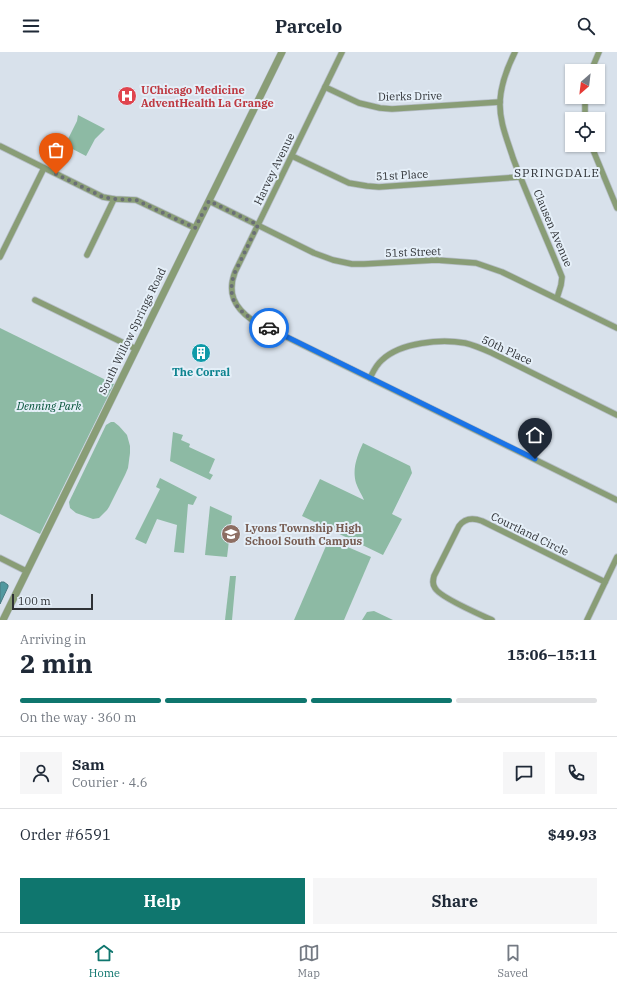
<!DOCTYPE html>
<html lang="en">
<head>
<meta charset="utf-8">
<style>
	:root { --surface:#fff; --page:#f6f6f7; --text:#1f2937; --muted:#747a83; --line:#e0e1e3; --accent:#0f766e }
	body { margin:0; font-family:"IBM Plex Serif",serif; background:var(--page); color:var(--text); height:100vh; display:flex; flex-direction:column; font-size:15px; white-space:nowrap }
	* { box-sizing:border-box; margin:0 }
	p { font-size:13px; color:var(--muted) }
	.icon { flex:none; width:22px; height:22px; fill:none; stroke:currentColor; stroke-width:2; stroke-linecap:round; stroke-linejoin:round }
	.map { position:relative; height:568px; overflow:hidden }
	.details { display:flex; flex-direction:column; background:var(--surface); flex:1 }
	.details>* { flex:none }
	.needle { width:26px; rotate:208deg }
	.fabs { position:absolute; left:565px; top:12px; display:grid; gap:8px }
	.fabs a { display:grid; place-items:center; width:40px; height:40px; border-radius:0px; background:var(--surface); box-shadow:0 1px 3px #0004; font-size:20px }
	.scale { position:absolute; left:12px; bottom:10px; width:81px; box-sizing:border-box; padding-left:4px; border:2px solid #2f3236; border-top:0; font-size:11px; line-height:14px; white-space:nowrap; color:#2f3236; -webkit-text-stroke:3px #e5eff8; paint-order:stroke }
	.pin { position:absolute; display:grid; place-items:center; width:34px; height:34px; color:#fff; margin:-41px -17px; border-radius:50% 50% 50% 0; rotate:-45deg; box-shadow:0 0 4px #0007 }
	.pin .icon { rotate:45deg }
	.courier { position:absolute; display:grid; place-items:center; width:40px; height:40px; margin:-20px; border:3px solid #1a73e8; border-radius:50%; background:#fff; color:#222; box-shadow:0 1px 5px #0007 }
	.head em { font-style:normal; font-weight:800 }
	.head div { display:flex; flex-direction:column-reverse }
	.head { display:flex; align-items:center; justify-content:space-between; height:68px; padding:0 20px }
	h1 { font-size:26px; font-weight:800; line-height:30px }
	.bar { display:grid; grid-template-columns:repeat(4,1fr); gap:6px 4px; align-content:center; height:48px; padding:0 20px }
	.bar i { height:5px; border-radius:3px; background:var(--line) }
	.bar .current { background:var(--accent) }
	.bar p { grid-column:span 4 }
	.line { display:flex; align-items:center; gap:10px; padding:0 20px; border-top:1px solid var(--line) }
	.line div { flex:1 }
	.round { display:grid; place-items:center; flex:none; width:42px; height:42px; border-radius:0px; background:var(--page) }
	.button { display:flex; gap:8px; margin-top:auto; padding:8px 20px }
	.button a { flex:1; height:46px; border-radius:0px; background:var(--accent); color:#fff; font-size:16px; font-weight:800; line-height:46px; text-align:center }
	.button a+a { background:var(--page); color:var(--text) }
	header { display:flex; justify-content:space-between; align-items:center; height:52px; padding:0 20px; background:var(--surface); font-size:18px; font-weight:800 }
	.dock { display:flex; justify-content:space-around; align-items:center; height:56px; border-top:1px solid var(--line); background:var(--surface); font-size:11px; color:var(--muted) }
	.dock a { display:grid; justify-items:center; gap:2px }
	.dock .current { color:var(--accent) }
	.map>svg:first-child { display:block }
	.green { fill:#8dbaa4 }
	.water { fill:#51989f; stroke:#477980 }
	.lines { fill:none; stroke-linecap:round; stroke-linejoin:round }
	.minor-casing { stroke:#b6bec7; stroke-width:7 }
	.tertiary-casing { stroke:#b6bec7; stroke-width:8 }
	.minor { stroke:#899d76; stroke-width:5.5 }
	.tertiary { stroke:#899d76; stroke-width:7 }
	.done { stroke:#6a6f75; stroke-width:4; stroke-dasharray:0 7.2 }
	.route { stroke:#1a73e8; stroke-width:5 }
	.labels { text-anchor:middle; stroke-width:4; stroke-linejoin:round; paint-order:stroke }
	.health-label { font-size:11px; font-weight:bold; fill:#be3a42; stroke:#e5eff8; text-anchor:start }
	.street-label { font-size:11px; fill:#2f3236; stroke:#e5eff8 }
	.culture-label { font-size:11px; font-weight:bold; fill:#0d838f; stroke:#e5eff8 }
	.park-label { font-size:11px; font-style:italic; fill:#004f35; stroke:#e5eff8 }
	.education-label { font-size:11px; font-weight:bold; fill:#785e54; stroke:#e5eff8; text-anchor:start }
	.neighbourhood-label { font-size:12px; letter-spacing:1px; fill:#2f3236; stroke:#e5eff8 }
</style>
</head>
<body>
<header><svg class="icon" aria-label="menu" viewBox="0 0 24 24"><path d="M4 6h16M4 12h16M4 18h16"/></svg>Parcelo<svg class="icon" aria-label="search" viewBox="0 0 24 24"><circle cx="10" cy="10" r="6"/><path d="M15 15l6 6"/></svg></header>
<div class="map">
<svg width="617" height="568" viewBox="0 0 617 568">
	<rect width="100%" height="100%" fill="#d8e1eb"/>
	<!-- green -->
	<g class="green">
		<polygon points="78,63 105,77 95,87 86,104 65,93 77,69"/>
		<polygon points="0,276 114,332 40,482 0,462"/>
		<polygon points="111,370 114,370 119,374 127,383 130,394 130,401 128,416 125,423 109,455 107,458 99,466 93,467 76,461 70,456 69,450 106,373"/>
		<polygon points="173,380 183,383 181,388 190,392 189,395 215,407 209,421 213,423 210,428 170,409"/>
		<path d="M363,391l47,23 2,7 -20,41 10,5 -19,36 -81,-39 18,-37 44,21c-2,-5 -6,-11 -8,-17 -4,-14 1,-27 7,-40z"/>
		<polygon points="160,426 197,445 193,453 188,452 184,501 174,500 177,473 157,467 146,492 135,487 160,437 156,435"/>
		<polygon points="210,454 232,464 227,505 205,503"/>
		<polygon points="329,487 371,505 344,568 294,568"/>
		<polygon points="230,524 236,524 232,568 225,568"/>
		<polygon points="374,559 393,568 362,568 367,560"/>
	</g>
	<!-- water -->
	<polygon class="water" points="1,530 4,530 8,533 8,535 0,552 0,532"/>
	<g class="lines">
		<!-- minor casing -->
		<g class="minor-casing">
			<g id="minor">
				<path d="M342,0l-107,220c-8,21 -1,35 17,48l365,180"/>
				<path d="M515,0c-8,16 -14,32 -15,49 -1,20 7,38 13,57 15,40 33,79 49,119l-1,8 -4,13"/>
				<polyline points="591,19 599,0"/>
				<polyline points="325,35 359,51 380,56 392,57 500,50"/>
				<polyline points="585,45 585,67"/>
				<polyline points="591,93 617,156"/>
				<polyline points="0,94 103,145 114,147 136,148 195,176"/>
				<polyline points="292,104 349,131 367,134 379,135 520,125"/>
				<polyline points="209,149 314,201 333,208 352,212 364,212 436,208 476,211 502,220 617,276"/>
				<polyline points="87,203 114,147"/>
				<polyline points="0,205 44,116"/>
				<polyline points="35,248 136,297"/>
				<path d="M370,326c3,-6 6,-13 12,-18 19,-18 59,-21 83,-17 9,2 18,6 27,10l125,62"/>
				<polyline points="0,506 26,519"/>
				<path d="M492,568c-11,-5 -53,-23 -57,-32 -3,-4 -2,-8 -1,-12l25,-50c6,-8 15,-8 23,-5l123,61"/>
				<polyline points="587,568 617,505"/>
			</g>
		</g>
		<!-- tertiary casing -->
		<g class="tertiary-casing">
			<polyline id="tertiary" points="3,568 282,0"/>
		</g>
		<!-- minor -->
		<use href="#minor" class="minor"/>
		<!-- tertiary -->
		<use href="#tertiary" class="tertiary"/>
	</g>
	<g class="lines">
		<!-- done -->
		<path class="done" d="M56,122l47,23 11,2 22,1 59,28 14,-27 49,24 -23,47c-12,32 9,44 34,56"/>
		<!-- route -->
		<polyline class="route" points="269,276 535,407"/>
	</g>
	<!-- icons -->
	<defs>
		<g id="hospital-disc" transform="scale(1)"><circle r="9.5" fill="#e0444e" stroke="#e5eff8"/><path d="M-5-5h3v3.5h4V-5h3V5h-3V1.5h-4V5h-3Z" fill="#fff"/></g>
		<g id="building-disc" transform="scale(1)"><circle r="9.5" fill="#0f9aa8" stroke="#e5eff8"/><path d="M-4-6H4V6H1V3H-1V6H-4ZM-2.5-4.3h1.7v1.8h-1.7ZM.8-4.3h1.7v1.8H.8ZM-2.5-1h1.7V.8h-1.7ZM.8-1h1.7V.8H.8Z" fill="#fff"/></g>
		<g id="school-disc" transform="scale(1)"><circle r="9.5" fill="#8d6e63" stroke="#e5eff8"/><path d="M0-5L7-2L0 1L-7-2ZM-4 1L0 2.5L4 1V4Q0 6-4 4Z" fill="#fff"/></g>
	</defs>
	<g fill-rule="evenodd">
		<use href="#hospital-disc" x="127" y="44"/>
		<use href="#building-disc" x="201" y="301"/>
		<use href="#school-disc" x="231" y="482"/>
	</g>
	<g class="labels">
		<!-- health labels -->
		<g class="health-label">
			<text x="141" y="42">UChicago Medicine<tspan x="141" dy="13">AdventHealth La Grange</tspan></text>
		</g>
		<!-- street labels -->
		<g class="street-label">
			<text transform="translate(410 44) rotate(-1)" y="4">Dierks Drive</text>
			<text transform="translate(274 117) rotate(-64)" y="4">Harvey Avenue</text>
			<text transform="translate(402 123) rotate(-3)" y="4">51st Place</text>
			<text transform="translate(553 176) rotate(67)" y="4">Clausen Avenue</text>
			<text transform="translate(413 200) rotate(-2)" y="4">51st Street</text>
			<text transform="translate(132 279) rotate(-64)" y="4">South Willow Springs Road</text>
			<text transform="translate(507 298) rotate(25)" y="4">50th Place</text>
			<text transform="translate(530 482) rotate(26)" y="4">Courtland Circle</text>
		</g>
		<!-- culture labels -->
		<g class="culture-label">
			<text x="201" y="324">The Corral</text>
		</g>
		<!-- park labels -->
		<g class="park-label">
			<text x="49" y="358">Denning Park</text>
		</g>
		<!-- education labels -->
		<g class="education-label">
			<text x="245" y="480">Lyons Township High<tspan x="245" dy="13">School South Campus</tspan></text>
		</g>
		<!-- neighbourhood labels -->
		<g class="neighbourhood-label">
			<text x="557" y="125">SPRINGDALE</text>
		</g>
	</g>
</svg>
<div class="fabs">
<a><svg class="needle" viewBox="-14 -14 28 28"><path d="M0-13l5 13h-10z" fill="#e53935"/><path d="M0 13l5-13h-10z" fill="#747a83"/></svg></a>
<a><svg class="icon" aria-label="locate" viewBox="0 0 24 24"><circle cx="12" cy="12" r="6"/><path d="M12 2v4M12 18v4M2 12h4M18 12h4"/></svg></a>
</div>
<div class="scale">100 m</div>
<div class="pin" style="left:56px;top:122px;background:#ea580c"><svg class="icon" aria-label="bag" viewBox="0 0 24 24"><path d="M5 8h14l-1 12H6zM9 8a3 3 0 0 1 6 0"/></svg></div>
<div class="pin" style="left:535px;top:407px;background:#1f2937"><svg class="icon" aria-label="home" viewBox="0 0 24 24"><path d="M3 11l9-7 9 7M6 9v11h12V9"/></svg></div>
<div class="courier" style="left:269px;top:276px"><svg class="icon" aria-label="car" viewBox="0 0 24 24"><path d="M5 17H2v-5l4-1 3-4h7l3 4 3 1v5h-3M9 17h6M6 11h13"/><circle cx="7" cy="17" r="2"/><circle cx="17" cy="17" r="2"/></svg></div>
</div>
<section class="details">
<div class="head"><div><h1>2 min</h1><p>Arriving in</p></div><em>15:06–15:11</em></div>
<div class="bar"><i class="current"></i><i class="current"></i><i class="current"></i><i></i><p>On the way · 360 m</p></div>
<div class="line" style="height:72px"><a class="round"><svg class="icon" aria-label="person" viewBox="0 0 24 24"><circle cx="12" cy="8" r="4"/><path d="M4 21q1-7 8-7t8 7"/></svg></a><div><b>Sam</b><p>Courier · 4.6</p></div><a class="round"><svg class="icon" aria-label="chat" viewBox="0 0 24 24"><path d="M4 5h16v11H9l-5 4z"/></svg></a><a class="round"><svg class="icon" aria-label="phone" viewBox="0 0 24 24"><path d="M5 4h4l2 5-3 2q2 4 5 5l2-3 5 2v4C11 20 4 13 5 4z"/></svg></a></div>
<div class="line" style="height:52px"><div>Order #6591</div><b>$49.93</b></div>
<div class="button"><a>Help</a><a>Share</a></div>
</section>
<nav class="dock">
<a class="current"><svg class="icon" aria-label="home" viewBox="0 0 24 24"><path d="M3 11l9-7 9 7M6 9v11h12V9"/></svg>Home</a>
<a><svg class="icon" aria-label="map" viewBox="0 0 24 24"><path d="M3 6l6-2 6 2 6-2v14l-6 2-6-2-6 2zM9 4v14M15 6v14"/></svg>Map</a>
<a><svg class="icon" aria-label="saved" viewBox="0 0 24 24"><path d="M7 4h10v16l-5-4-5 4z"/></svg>Saved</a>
</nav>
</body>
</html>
